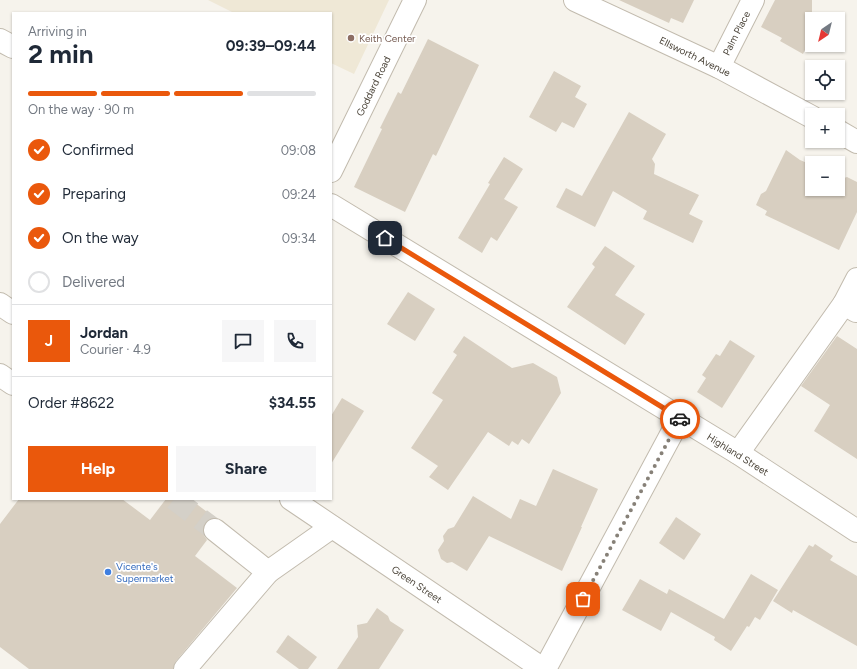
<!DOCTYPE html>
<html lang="en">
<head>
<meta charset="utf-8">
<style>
	:root { --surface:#fff; --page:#f6f6f7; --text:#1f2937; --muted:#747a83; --line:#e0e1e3; --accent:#ea580c }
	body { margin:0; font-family:Figtree,sans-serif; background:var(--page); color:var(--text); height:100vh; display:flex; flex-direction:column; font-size:15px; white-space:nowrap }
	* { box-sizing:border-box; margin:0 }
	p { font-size:13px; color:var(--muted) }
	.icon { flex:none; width:22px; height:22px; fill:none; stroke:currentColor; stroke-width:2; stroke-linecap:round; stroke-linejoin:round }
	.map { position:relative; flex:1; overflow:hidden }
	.sheet { position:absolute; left:12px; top:12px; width:320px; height:488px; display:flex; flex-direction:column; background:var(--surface); border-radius:0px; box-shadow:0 1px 3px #0004 }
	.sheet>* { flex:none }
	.needle { width:26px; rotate:215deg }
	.controls { position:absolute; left:805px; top:12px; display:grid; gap:8px }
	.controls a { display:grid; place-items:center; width:40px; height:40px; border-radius:0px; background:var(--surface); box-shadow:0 1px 3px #0004; font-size:20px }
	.pin { position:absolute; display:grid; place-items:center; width:34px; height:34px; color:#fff; margin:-17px; border-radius:8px; box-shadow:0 2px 6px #0006 }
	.courier { position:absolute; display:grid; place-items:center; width:40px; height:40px; margin:-20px; border:3px solid #ea580c; border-radius:50%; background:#fff; color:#222; box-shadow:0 1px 5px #0007 }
	.headline em { font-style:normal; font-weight:700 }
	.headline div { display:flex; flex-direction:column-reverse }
	.headline { display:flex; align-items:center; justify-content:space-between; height:68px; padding:0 16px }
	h1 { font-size:26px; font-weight:700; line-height:30px }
	.bar { display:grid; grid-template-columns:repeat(4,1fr); gap:6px 4px; align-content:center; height:48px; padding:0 16px }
	.bar i { height:5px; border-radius:3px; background:var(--line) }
	.bar .active { background:var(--accent) }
	.bar p { grid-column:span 4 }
	.line { display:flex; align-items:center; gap:10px; padding:0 16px; border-top:1px solid var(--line) }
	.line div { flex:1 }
	.round { display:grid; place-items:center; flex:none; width:42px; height:42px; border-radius:0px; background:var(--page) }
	ol { padding:0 16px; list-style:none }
	li { display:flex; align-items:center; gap:12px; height:44px }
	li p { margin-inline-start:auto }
	li .icon { padding:4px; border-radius:50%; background:var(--accent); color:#fff; stroke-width:4 }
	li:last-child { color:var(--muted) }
	li i { width:22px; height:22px; border:2px solid var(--line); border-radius:50% }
	.cta { display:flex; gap:8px; margin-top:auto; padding:8px 16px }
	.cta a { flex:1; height:46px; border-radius:0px; background:var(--accent); color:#fff; font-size:16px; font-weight:700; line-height:46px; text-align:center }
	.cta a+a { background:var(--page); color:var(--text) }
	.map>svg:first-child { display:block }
	.education { fill:#efe8d6 }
	.building { fill:#d8cfc1 }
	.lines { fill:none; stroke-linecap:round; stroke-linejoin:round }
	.minor-tunnel { stroke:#d4d0c8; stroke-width:22; stroke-dasharray:22 11; stroke-linecap:butt }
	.minor-casing { stroke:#c2bbae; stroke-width:24 }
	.minor { stroke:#fff; stroke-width:22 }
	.done { stroke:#878178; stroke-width:4; stroke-dasharray:0 7.2 }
	.route { stroke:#ea580c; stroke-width:5 }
	.education-dot { fill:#8d6e63; stroke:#fff; stroke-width:1.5 }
	.shop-dot { fill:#3f7fe0; stroke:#fff; stroke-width:1.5 }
	.labels { text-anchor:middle; stroke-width:3.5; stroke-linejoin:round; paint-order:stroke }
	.street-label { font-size:10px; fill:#4b4439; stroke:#fff }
	.education-label { font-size:10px; fill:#785e54; stroke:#fff; text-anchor:start }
	.shop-label { font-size:10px; fill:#366cbe; stroke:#fff; text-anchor:start }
</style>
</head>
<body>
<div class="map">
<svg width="857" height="669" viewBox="0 0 857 669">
	<rect width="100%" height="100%" fill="#f6f3ec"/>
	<!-- education -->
	<polygon class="education" points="208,0 389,0 354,74 331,63 331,13 234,13"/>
	<!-- building -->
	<g class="building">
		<polygon points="619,0 694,0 683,23 671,18 669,23"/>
		<polygon points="775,0 812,0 812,36 803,54 780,41 782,38 761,27"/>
		<polygon points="428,39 479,65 436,156 433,154 405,212 354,187 382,129 380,128 398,92 401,94"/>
		<polygon points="554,71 581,86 575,97 587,104 574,128 562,122 556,132 529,117"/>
		<polygon points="629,112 666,134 652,159 655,164 654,174 699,195 689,214 703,221 693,243 643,219 647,211 613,191 595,227 556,207 566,188 582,196"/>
		<polygon points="786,150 800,160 812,165 812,190 838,189 838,180 847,177 857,182 857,212 839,250 765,215 767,211 756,205 761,194 766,191"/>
		<polygon points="504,157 523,169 504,199 518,207 497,241 491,237 482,253 458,238 490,184 488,183"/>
		<polygon points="605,246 635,266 615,295 645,314 625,345 567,307 595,267 592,264"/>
		<polygon points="408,292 435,309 415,341 387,324"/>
		<polygon points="464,336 512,368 533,363 557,377 561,393 529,444 522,439 518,445 512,441 509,446 488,432 448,490 429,477 438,466 411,448 443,400 432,393 457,355 453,352"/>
		<polygon points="837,336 857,349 857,459 814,431 830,405 801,386"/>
		<polygon points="730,340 755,356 722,408 697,392 706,378 702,375 716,354 720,356"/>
		<polygon points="342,398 364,411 331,464 331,416"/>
		<polygon points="553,469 598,489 581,527 582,527 562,571 489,536 467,571 452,562 447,563 441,559 438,550 444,541 443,536 448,529 454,527 473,496 511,519 520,499 536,506"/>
		<polygon points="19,499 122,499 150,520 166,499 190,499 215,518 210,519 205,523 203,528 203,534 207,540 195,556 237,588 176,661 173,669 29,669 0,647 0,524"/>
		<polygon points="676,517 701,534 684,560 659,543"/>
		<polygon points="815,544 833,556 830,560 857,576 857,646 793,610 792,613 773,601 809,545 813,547"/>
		<polygon points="751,574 778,590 760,620 755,617 749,627 747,626 731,651 714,640 715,637 671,612 661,631 622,610 640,579 667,594 669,589 724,619"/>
		<polygon points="377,608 388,616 390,621 404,630 379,669 337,669 358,637 357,625 367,623"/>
		<polygon points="288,635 317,657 308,669 299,669 276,652"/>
	</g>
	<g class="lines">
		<!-- minor-tunnel -->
		<polyline class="minor-tunnel" points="174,499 215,530"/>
		<!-- minor casing -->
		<g class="minor-casing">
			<g id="minor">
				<polyline points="575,0 719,67 812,117"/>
				<polyline points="0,40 13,47"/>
				<polyline points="719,67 753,0"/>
				<polyline points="838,131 857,142"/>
				<polyline points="331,171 415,0"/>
				<polyline points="331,205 738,453 857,531"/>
				<polyline points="0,304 13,313"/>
				<polyline points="856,311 844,304 857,279"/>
				<polyline points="0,375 13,384"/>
				<polyline points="738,453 844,304"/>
				<polyline points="291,499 543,669"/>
				<polyline points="215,530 268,572 332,527"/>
				<polyline points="185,669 268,572"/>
				<polyline points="545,669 680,418"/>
			</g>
		</g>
		<!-- minor -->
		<use href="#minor" class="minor"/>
	</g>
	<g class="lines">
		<!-- done -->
		<polyline class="done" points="583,599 680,419"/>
		<!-- route -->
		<polyline class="route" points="385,238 680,418 680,419"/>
	</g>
	<!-- markers -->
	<circle class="education-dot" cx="351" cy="38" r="4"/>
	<circle class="shop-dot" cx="108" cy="572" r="4"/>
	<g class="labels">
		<!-- street labels -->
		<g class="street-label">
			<text transform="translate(736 33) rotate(-63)" y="4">Palm Place</text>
			<text transform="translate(695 56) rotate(26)" y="4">Ellsworth Avenue</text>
			<text transform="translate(373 86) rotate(-64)" y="4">Goddard Road</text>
			<text transform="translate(738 454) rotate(32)" y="4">Highland Street</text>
			<text transform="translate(417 584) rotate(34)" y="4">Green Street</text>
		</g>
		<!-- education labels -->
		<g class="education-label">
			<text x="359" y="42">Keith Center</text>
		</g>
		<!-- shop labels -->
		<g class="shop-label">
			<text x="116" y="570">Vicente's<tspan x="116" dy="12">Supermarket</tspan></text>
		</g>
	</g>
</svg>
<div class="controls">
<a><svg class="needle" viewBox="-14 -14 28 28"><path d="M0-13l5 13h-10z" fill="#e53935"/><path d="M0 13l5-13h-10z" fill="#747a83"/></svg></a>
<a><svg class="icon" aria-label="locate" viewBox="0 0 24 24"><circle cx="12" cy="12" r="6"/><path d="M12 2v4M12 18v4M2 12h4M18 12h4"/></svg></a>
<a>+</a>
<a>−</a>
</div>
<div class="pin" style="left:583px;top:599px;background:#ea580c"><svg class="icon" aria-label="bag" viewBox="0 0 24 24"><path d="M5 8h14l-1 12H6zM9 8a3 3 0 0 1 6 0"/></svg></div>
<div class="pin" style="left:385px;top:238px;background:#1f2937"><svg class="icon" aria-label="home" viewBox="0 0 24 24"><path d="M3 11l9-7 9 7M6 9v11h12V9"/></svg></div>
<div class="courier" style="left:680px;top:419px"><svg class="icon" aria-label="car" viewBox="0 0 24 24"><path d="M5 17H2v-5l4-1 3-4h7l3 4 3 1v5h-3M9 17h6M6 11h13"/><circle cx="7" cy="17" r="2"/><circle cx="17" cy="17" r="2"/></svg></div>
<section class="sheet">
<div class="headline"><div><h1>2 min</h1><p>Arriving in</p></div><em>09:39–09:44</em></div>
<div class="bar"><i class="active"></i><i class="active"></i><i class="active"></i><i></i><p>On the way · 90 m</p></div>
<ol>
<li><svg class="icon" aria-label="check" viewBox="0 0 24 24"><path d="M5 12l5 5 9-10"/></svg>Confirmed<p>09:08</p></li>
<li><svg class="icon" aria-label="check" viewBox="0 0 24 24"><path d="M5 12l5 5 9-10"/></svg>Preparing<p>09:24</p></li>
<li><svg class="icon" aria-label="check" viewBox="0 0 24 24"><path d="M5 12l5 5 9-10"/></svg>On the way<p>09:34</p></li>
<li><i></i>Delivered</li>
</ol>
<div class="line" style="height:72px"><b class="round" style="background:var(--accent);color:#fff">J</b><div><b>Jordan</b><p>Courier · 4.9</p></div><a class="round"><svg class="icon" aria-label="chat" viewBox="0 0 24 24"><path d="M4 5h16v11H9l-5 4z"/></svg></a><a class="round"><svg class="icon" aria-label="phone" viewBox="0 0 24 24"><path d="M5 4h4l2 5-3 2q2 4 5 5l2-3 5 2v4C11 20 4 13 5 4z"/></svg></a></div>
<div class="line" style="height:52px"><div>Order #8622</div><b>$34.55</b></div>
<div class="cta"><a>Help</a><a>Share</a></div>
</section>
</div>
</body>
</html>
